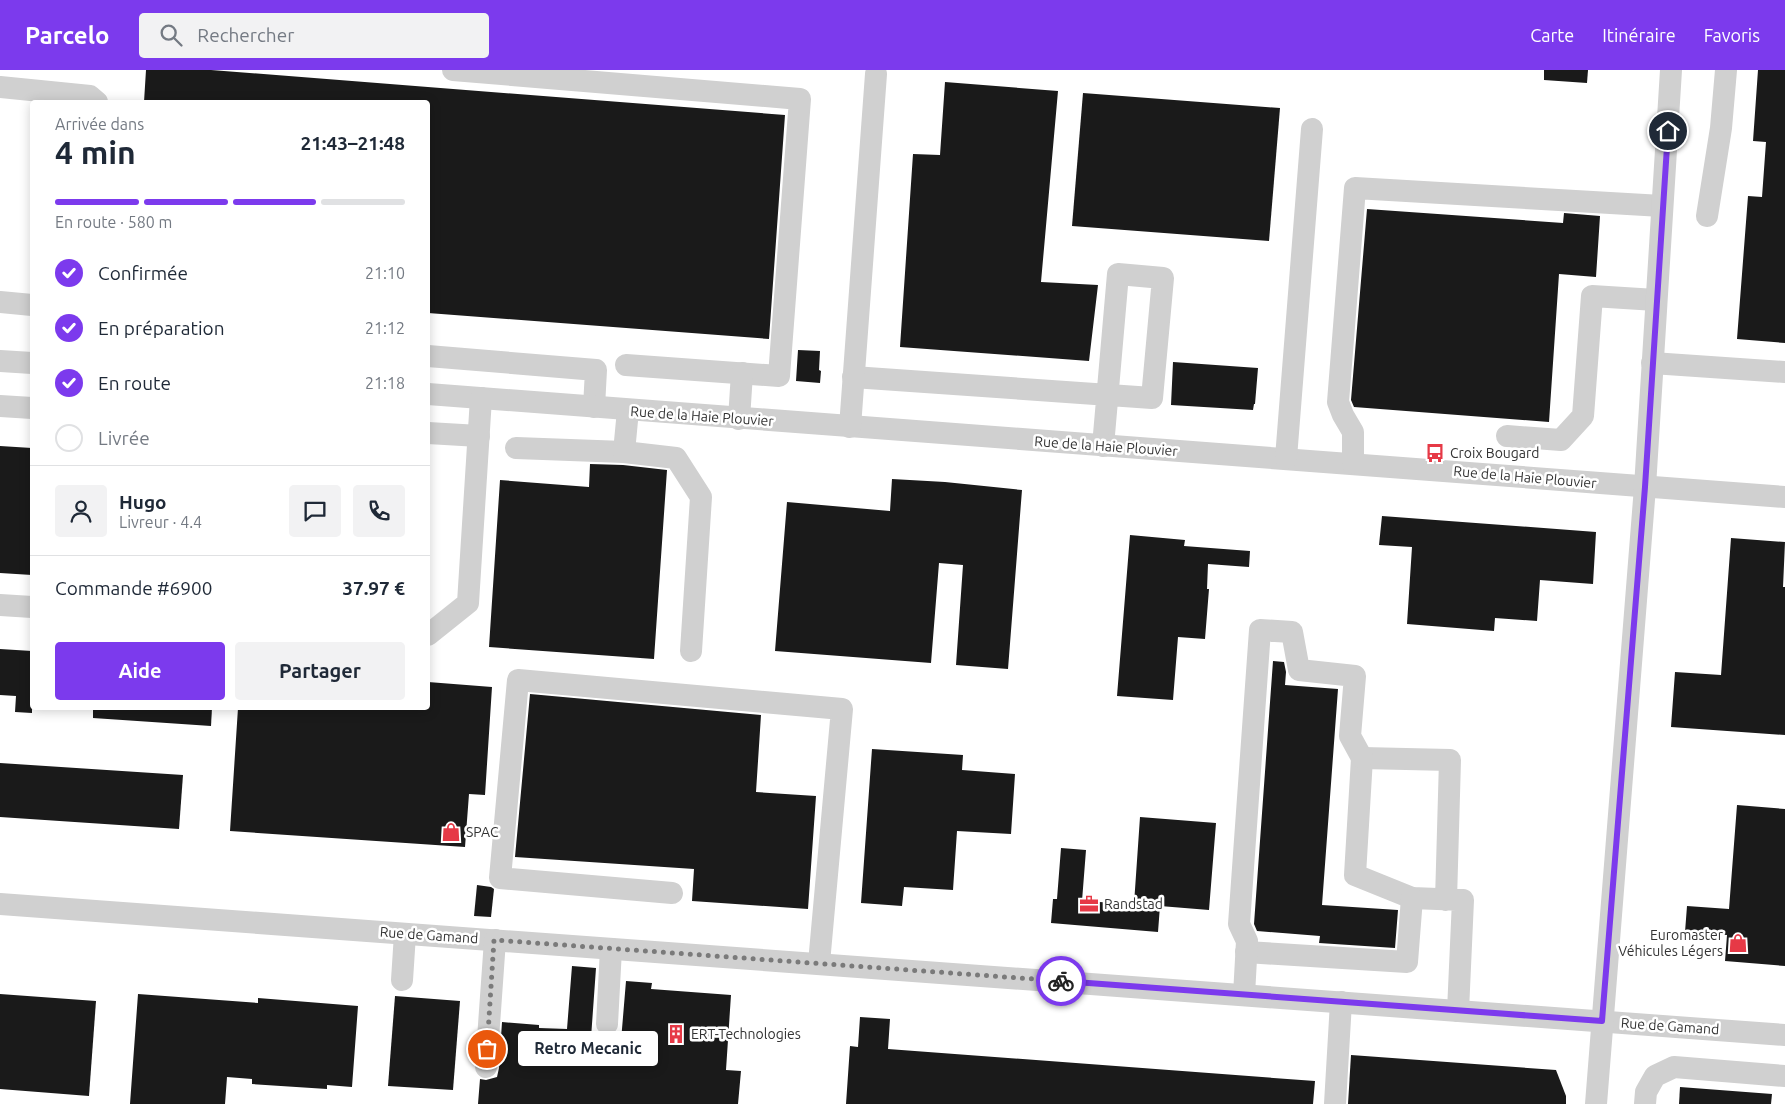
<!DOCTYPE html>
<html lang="fr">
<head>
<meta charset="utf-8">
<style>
	:root { --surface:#fff; --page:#f2f2f3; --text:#1f2937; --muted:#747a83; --line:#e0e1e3; --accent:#7c3aed }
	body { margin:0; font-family:Ubuntu,sans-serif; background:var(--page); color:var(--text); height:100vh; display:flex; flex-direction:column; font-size:19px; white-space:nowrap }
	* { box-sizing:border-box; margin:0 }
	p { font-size:16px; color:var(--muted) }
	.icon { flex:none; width:28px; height:28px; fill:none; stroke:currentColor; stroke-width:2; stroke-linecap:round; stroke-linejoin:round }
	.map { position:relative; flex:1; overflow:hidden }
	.side { position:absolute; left:30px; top:30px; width:400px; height:610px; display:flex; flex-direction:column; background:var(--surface); border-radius:5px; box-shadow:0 2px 12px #0003 }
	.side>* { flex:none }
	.pin { position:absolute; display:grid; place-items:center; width:42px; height:42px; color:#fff; margin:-21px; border:2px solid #fff; border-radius:50%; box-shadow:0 1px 5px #0007 }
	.courier { position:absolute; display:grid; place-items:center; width:50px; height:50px; margin:-25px; border:4px solid #7c3aed; border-radius:50%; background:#fff; color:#222; box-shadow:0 1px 6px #0007 }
	.bubble { position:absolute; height:35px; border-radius:5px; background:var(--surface); box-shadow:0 2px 12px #0003; font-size:16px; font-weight:600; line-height:35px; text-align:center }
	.headline em { font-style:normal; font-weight:600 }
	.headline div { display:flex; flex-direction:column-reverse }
	.headline { display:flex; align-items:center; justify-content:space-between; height:85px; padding:0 25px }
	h1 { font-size:32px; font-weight:600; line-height:38px }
	.bar { display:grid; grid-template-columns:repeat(4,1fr); gap:8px 5px; align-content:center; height:60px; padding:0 25px }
	.bar i { height:6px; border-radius:4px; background:var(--line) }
	.bar .active { background:var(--accent) }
	.bar p { grid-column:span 4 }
	.line { display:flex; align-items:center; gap:12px; padding:0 25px; border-top:1px solid var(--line) }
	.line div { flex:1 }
	.round { display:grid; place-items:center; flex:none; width:52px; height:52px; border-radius:5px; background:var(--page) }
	ol { padding:0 25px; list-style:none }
	li { display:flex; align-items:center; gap:15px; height:55px }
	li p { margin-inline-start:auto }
	li .icon { padding:5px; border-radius:50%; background:var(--accent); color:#fff; stroke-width:4 }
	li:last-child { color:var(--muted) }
	li i { width:28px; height:28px; border:2px solid var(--line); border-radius:50% }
	.cta { display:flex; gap:10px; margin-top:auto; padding:10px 25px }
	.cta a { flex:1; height:58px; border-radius:5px; background:var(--accent); color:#fff; font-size:20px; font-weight:600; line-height:58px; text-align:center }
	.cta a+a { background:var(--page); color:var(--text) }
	header { display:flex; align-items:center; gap:30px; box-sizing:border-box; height:70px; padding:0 25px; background:var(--accent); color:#fff }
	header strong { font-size:24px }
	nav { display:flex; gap:28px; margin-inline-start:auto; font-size:18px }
	.search { width:350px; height:45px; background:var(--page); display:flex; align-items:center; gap:12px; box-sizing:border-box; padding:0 18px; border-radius:5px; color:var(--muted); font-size:19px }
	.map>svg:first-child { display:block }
	.building { fill:#1a1a1a }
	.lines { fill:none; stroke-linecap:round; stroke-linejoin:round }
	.minor { stroke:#d0d0d0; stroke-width:22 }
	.done { stroke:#7a7a7a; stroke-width:5; stroke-dasharray:0 9 }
	.route { stroke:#7c3aed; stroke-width:6 }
	.labels { text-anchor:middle; stroke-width:5; stroke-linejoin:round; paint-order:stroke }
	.street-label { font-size:14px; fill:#333; stroke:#fff }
	.poi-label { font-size:14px; fill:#333; stroke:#fff; text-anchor:start }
</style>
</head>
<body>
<header>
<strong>Parcelo</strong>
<div class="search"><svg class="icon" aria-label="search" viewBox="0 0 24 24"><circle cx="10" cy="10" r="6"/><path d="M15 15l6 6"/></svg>Rechercher</div>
<nav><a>Carte</a><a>Itinéraire</a><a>Favoris</a></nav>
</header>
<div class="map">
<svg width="1785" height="1034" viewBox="0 0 1785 1034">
	<rect width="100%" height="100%" fill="#fff"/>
	<!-- building -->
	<g class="building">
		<polygon points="146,0 211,0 785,45 769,269 428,243 428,32 144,32"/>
		<polygon points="1544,0 1588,0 1587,13 1544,10"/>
		<polygon points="1758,0 1785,0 1785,273 1737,269 1748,126 1762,127 1766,72 1753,71"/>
		<polygon points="945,12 1058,21 1041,212 1098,215 1089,291 900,277 913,84 940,85"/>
		<polygon points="1083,23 1280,38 1269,171 1072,156"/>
		<polygon points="1367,139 1563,153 1564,143 1600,146 1596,207 1559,204 1549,352 1354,337 1351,330"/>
		<polygon points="798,280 820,281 819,300 821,301 820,313 796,311"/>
		<polygon points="1173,292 1258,298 1255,334 1254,334 1253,340 1171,335"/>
		<polygon points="0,376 32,378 32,505 0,503"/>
		<polygon points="590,394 623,395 667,400 654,589 489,577 500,410 589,417"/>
		<polygon points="892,409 945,412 1022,420 1008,599 956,595 963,495 939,493 931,593 775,581 787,432 890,441"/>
		<polygon points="1382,446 1596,462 1593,514 1540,510 1537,551 1495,548 1494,561 1407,554 1412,477 1379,475"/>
		<polygon points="1130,465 1185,470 1184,476 1250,481 1249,497 1208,494 1207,519 1209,519 1205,569 1178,567 1173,630 1117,626"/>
		<polygon points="1731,468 1785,472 1783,517 1785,517 1785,665 1671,657 1675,602 1721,605"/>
		<polygon points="0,579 32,581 32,643 15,642 16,626 0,625"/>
		<polygon points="1273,591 1284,592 1286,602 1285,615 1338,619 1322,835 1398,840 1395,878 1319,873 1320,866 1257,861 1254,854"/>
		<polygon points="428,612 492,617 485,725 469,724 465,777 230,761 238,638 428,638"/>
		<polygon points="530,624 761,645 756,722 816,726 808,839 692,831 694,799 515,787"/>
		<polygon points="93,638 212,638 211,656 93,648"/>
		<polygon points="872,679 963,685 962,700 1015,704 1011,764 957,761 953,820 904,817 902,836 861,833"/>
		<polygon points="0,693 183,705 179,759 0,747"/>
		<polygon points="1737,735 1785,739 1785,896 1725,891 1727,865 1685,862 1687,836 1729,839"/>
		<polygon points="1140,747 1216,753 1209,840 1160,836 1158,862 1051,853 1053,829 1057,829 1061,778 1086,780 1082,831 1134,834"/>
		<polygon points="477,815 491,817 494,819 491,847 474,846"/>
		<polygon points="572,896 596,898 591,968 621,971 626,911 652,913 651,919 731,925 726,1000 741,1001 738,1034 478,1034 480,1009 486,1010 497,1007 499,998 502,952 539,955 539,958 567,959"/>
		<polygon points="0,924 96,931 89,1026 0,1019"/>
		<polygon points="138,924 258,933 258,928 358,936 352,1017 327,1015 327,1019 252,1014 252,1009 227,1007 225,1034 130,1034"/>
		<polygon points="395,926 460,931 453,1020 388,1016"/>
		<polygon points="860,947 890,949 888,979 1315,1011 1313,1034 846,1034 850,976 858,977"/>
		<polygon points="1351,985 1556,1000 1566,1026 1566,1034 1348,1034"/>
		<polygon points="1680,1017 1772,1024 1771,1034 1679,1034"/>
	</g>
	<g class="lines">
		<!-- minor -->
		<g class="minor">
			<polyline points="453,0 800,29 779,306 626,295"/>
			<polyline points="0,17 90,26 97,32"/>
			<polyline points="1707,146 1721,58 1726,0"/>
			<polyline points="0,232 32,235"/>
			<polyline points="428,286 596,300 594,337"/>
			<polyline points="0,291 32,293"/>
			<polyline points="1652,293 1785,302"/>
			<polyline points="853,307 1152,328 1163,208 1118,204 1103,376"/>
			<path d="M428,324c452,35 905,68 1357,103"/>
			<polyline points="0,336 32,338"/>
			<polyline points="739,349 742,303"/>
			<polyline points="850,357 876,4"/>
			<polyline points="428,363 479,366"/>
			<polyline points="1507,366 1561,370 1583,346 1592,226 1656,230"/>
			<polyline points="516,378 624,382 676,388 701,427 691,581"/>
			<polyline points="624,382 628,340"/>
			<polyline points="1286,388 1312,59"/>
			<polyline points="1353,393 1353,362 1343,345 1338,332 1355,118 1662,136"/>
			<polyline points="0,535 32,537"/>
			<polyline points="428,565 468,533 481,328"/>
			<polyline points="672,823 500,808 518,610 842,639 819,893"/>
			<polyline points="1446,830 1450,690 1362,688 1355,805 1412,828 1463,830 1458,941"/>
			<polyline points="0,834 1785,965"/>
			<polyline points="1246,882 1407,892 1412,828"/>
			<polyline points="402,910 405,864"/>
			<polyline points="1244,925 1247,871 1239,854 1260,560 1292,562 1299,600 1355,606 1350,666 1362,688"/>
			<polyline points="607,954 611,879"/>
			<polyline points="486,997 495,870"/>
			<polyline points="1335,1034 1341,932"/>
			<polyline points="1596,1034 1645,417 1671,0"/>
			<polyline points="1645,1034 1646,1022 1655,1006 1674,997 1785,1006"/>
		</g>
	</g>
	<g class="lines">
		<!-- done -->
		<polyline class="done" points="487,979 494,870 1061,911"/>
		<!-- route -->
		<polyline class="route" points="1061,911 1602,951 1645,417 1668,61"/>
	</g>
	<!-- icons -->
	<defs>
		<g id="bus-bare" transform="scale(1.5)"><path d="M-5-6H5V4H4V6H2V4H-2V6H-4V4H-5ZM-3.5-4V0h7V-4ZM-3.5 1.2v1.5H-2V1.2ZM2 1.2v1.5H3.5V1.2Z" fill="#e63946" stroke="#fff" stroke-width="2.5" paint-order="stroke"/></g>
		<g id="shop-bare" transform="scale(1.5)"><path d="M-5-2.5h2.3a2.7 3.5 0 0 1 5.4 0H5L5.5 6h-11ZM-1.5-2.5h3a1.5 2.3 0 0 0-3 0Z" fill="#e63946" stroke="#fff" stroke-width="2.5" paint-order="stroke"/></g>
		<g id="office-bare" transform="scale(1.5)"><path d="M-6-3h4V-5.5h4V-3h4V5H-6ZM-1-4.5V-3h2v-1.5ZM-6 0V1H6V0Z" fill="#e63946" stroke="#fff" stroke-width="2.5" paint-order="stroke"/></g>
		<g id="building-bare" transform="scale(1.5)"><path d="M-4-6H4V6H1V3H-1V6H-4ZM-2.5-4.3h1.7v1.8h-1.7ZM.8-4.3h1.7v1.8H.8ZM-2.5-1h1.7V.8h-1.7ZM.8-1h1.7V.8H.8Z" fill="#e63946" stroke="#fff" stroke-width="2.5" paint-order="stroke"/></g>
	</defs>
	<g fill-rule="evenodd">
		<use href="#bus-bare" x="1435" y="383"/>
		<use href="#shop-bare" x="451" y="762"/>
		<use href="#office-bare" x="1089" y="834"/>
		<use href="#shop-bare" x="1738" y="873"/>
		<use href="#building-bare" x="676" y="964"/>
	</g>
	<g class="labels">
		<!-- street labels -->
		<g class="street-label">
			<text transform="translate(702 346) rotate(4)" y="5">Rue de la Haie Plouvier</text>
			<text transform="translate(1106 376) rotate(4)" y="5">Rue de la Haie Plouvier</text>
			<text transform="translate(1525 407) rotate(5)" y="5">Rue de la Haie Plouvier</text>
			<text transform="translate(429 865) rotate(4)" y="5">Rue de Gamand</text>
			<text transform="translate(1670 956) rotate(4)" y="5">Rue de Gamand</text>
		</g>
		<!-- poi labels -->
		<g class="poi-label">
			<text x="1450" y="388">Croix Bougard</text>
			<text x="466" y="767">SPAC</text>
			<text x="1104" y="839">Randstad</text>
			<text x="1723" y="870" text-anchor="end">Euromaster<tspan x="1723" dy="16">Véhicules Légers</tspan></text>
			<text x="691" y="969">ERT-Technologies</text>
		</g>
	</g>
</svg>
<div class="pin" style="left:487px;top:979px;background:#ea580c"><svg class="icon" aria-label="bag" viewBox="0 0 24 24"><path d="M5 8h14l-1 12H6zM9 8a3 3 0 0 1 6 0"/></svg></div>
<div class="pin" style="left:1668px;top:61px;background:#1f2937"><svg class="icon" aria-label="home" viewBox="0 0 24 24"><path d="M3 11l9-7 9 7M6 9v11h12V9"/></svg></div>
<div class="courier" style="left:1061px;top:911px"><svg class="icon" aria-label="bike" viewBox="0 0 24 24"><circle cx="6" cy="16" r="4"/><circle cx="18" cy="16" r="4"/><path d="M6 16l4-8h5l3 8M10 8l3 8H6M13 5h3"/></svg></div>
<div class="bubble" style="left:518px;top:961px;width:140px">Retro Mecanic</div>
<section class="side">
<div class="headline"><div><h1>4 min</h1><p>Arrivée dans</p></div><em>21:43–21:48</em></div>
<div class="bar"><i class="active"></i><i class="active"></i><i class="active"></i><i></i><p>En route · 580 m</p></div>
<ol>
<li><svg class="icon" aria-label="check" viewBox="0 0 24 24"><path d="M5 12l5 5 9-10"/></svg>Confirmée<p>21:10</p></li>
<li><svg class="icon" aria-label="check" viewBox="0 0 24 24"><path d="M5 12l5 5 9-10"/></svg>En préparation<p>21:12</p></li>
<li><svg class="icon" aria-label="check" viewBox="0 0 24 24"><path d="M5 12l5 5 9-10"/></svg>En route<p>21:18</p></li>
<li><i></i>Livrée</li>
</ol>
<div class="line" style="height:90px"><a class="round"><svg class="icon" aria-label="person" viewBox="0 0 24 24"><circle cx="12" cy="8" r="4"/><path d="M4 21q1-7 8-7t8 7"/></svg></a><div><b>Hugo</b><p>Livreur · 4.4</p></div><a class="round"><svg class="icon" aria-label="chat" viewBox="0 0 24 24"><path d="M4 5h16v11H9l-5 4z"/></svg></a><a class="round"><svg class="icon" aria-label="phone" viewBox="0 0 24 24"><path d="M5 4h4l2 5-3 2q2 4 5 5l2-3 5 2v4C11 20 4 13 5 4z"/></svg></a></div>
<div class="line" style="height:65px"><div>Commande #6900</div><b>37.97 €</b></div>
<div class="cta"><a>Aide</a><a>Partager</a></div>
</section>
</div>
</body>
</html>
